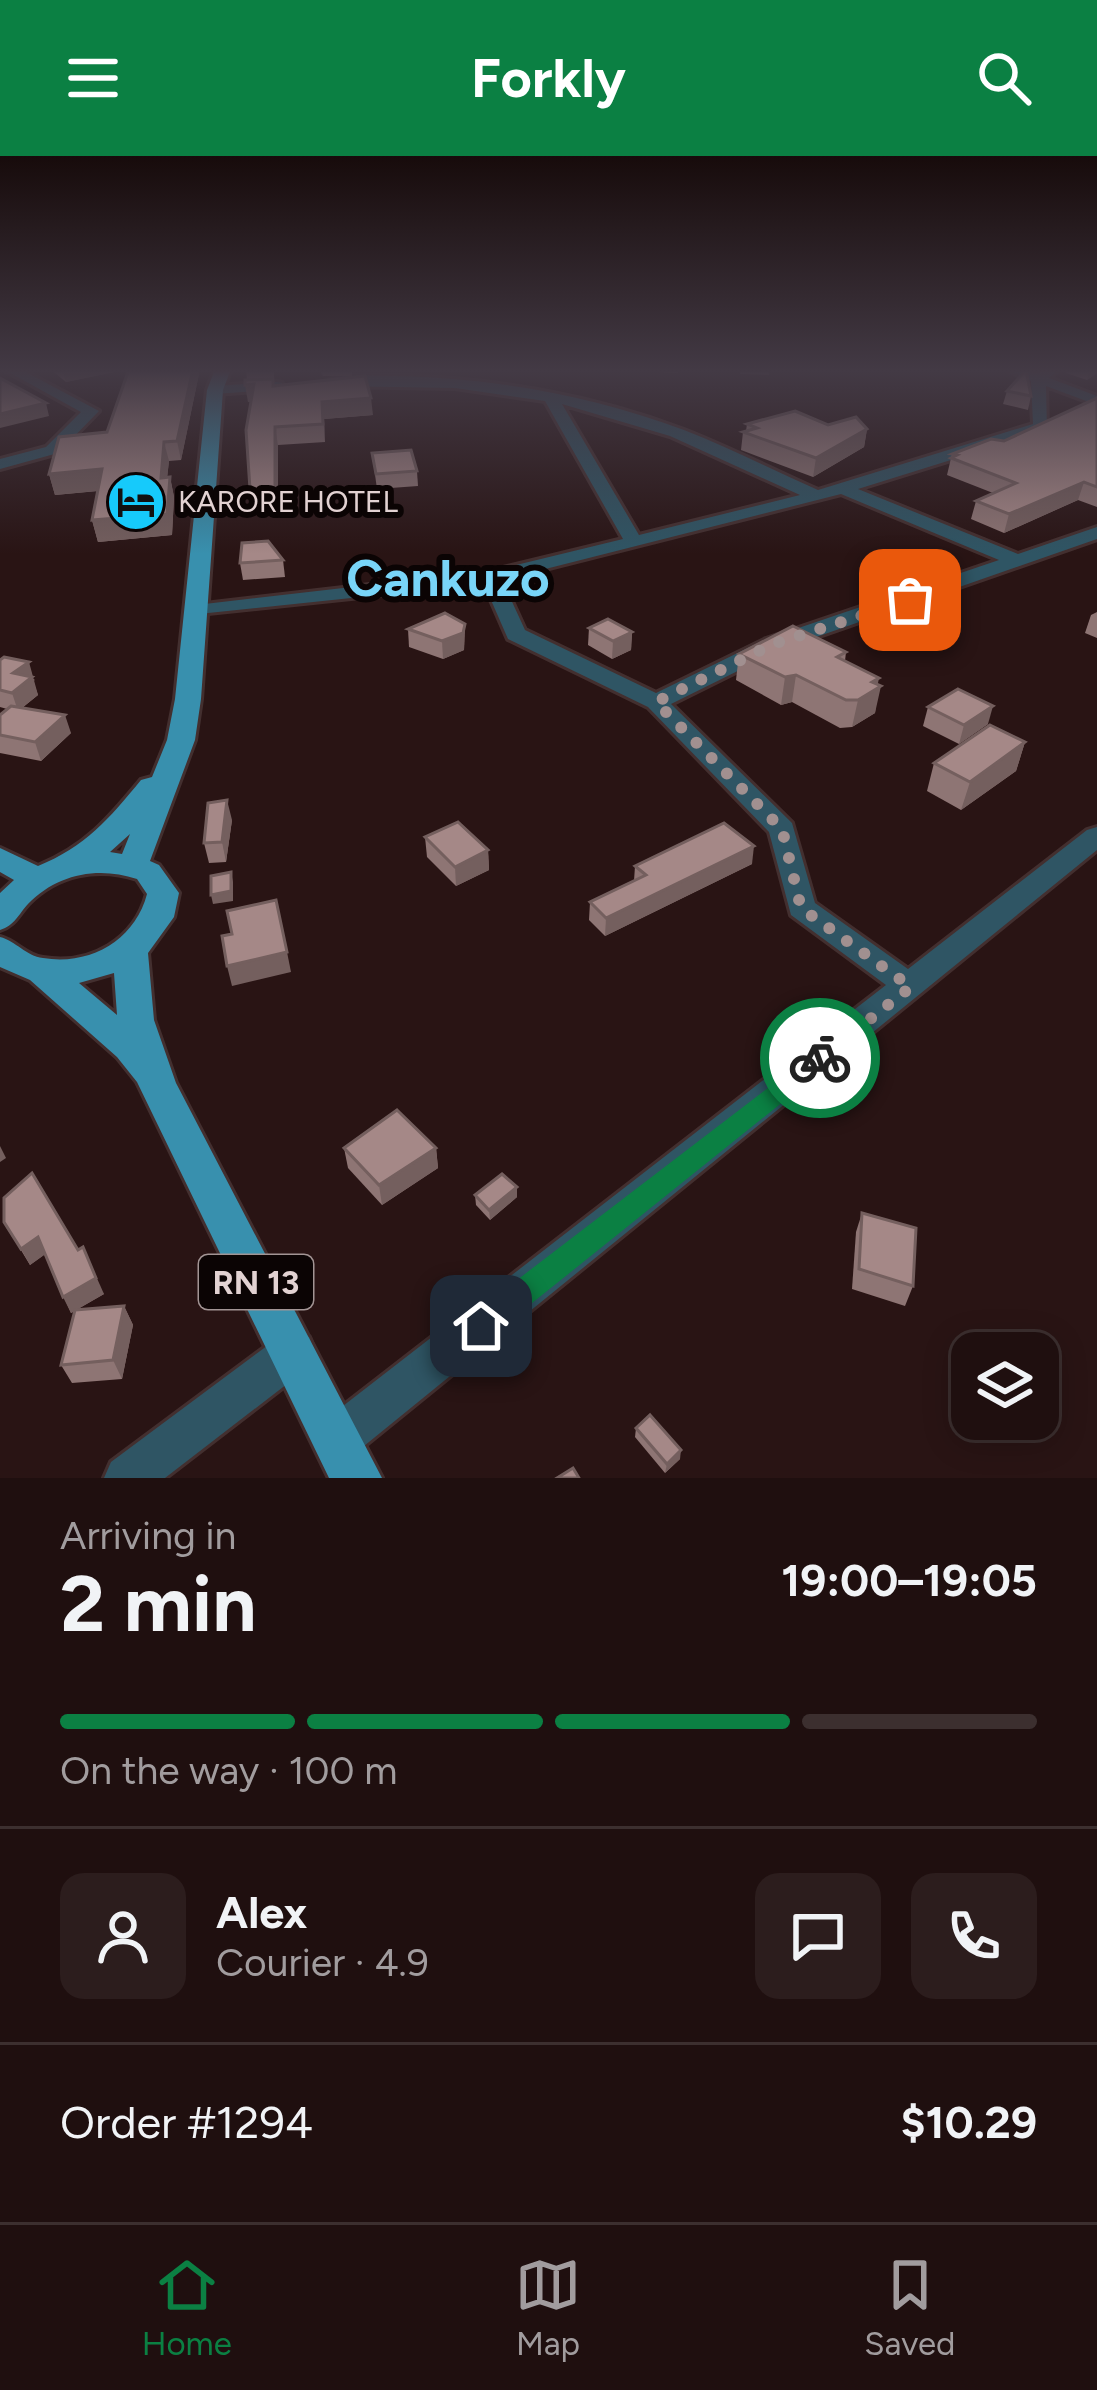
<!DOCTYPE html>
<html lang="en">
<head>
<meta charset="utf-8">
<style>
	:root { --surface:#1f0f0f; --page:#2c1d1d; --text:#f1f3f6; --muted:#a19c9e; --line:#3c2f2f; --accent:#0b8043 }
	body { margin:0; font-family:Figtree,sans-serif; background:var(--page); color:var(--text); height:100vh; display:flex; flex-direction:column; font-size:45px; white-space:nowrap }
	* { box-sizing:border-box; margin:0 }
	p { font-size:39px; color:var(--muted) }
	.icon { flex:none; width:66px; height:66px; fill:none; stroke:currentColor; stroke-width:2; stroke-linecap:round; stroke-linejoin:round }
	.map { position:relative; height:1322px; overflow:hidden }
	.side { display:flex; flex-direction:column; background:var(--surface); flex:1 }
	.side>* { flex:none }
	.fabs { position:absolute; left:951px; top:1176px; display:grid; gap:24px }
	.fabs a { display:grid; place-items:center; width:108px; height:108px; border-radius:24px; background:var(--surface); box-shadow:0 6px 30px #0003,0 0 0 3px var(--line); font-size:60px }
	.pin { position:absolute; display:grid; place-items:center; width:102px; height:102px; color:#fff; margin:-51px; border-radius:24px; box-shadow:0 6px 18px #0006 }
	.courier { position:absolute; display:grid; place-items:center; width:120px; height:120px; margin:-60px; border:9px solid #0b8043; border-radius:50%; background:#fff; color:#222; box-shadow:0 3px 15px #0007 }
	.overview em { font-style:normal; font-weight:700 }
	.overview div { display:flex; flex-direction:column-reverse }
	.overview { display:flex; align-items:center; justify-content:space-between; height:204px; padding:0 60px }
	h1 { font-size:78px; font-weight:700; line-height:90px }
	.bar { display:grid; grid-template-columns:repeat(4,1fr); gap:18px 12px; align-content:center; height:144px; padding:0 60px }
	.bar i { height:15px; border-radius:9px; background:var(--line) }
	.bar .current { background:var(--accent) }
	.bar p { grid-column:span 4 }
	.line { display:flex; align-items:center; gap:30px; padding:0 60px; border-top:3px solid var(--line) }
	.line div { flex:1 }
	.round { display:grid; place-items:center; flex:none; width:126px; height:126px; border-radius:24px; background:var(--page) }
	header { display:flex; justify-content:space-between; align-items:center; height:156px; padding:0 60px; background:var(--accent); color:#fff; font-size:54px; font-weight:700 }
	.tab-bar { display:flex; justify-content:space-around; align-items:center; height:168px; border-top:3px solid var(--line); background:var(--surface); font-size:33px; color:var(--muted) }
	.tab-bar a { display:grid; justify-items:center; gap:6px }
	.tab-bar .current { color:var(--accent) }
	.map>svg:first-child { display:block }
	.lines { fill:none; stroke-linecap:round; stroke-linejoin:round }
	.street-casing { stroke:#432f2f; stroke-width:6 }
	.primary-casing { stroke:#432f2f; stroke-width:6 }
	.street { fill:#2f5564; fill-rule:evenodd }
	.primary { fill:#3890ae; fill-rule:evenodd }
	.wall { fill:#8e7574 }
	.shaded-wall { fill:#745f5e }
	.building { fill:#a58887; stroke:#745f5e; stroke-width:3 }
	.route { fill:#0b8043 }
	.done { stroke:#a19090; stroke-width:12; stroke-dasharray:0 21.6 }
	.labels { text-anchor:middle; stroke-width:12; stroke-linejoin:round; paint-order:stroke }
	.far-poi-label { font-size:30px; fill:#e2d2d2; stroke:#0b0404; text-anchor:start }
	.shield { fill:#0b0404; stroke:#a29494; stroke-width:3 }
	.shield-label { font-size:33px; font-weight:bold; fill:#e2d2d2 }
	.far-town-label { font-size:51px; font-weight:bold; fill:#79d5f8; stroke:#0b0404 }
</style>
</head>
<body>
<header><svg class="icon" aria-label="menu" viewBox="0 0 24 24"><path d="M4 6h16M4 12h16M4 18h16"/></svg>Forkly<svg class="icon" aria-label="search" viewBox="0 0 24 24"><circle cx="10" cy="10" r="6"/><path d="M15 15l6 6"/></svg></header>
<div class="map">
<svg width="1097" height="1322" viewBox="0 0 1097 1322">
	<rect width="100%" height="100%" fill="#291414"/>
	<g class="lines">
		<!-- street casing -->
		<g class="street-casing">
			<g id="street">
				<polygon points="3,213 20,213 99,255 58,297 0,313 0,303 46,291 81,256"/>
				<path d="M1006,213l30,4 24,-4 -11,9 48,18v9l-51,-19 1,44 -189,59 160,65 79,-27v12l-315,110 -111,55 121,119 23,80 93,66 179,-139 10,-3v23l-744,605 -16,7 -16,-7 -7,-16 7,-16 565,-438 -95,-70 -22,-83 -121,-125 -140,-68 -24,-55 -295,31v-8l7,-2 295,-34 132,-32 -78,-138 -90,-13 -122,-2 -7,-4c18,-10 50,-6 71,-6 97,2 197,20 287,54 46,18 89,40 134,60l215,-66 -2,-43zM562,248l108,32 130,59 -161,40zM841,338l158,66 -233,79 -110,54 -131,-63 -23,-50z"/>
				<polygon points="277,226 282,227 282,233 215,238 208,234 215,230"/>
				<polygon points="294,1175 309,1181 315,1196 309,1211 165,1322 104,1322 111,1306 279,1181"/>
			</g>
		</g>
		<!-- primary casing -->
		<g class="primary-casing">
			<path id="primary" d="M215,213h16l-8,21 -22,309 -6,41 -45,121 9,4 20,28 -5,24 -26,36 6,67 22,63 206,395h-53l-192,-396 -20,-25 -87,-77 -30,-13v-30c16,4 26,19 43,21 47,8 92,-18 104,-64l-10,-15c-39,-13 -80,-5 -109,25 -10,11 -13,21 -28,26v-37l14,-13 -14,-8v-24l38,18c47,-19 71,-47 103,-86l11,-3 15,-37 8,-41 32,-309zM130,678l-8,20 -12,-2zM114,817l3,42 -38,-32z"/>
		</g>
		<!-- street -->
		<use href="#street" class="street"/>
		<!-- primary -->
		<use href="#primary" class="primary"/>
	</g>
	<!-- wall -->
	<g class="wall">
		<polygon points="50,213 200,213 181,304 169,305 167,321 170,321 174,341 172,379 98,386 92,364 98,335 55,339 49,318 107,276 128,213 66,226"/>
		<polygon points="246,213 274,213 274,222 247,224"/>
		<polygon points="319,213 352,213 352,220 323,220"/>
		<polygon points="658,213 679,213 678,217 657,216"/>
		<polygon points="740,213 770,213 769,219 740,218"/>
		<polygon points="1067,213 1097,213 1097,217 1087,224 1066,217"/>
		<polygon points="274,230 373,259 324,263 325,286 278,289 278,350 254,352 251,246 248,246"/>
		<polygon points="1007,235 1031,240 1028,254 1003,248"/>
		<polygon points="1097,242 1097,351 1078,344 1004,377 971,363 976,345 993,337 947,319 952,298 1004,285"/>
		<polygon points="747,268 828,269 867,273 864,291 813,321 741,294 743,276 746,275"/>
		<polygon points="372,297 417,315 418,330 377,333"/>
		<polygon points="283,404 285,421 243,424 240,407"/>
		<polygon points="1097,456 1097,482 1085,477 1091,459"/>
		<polygon points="465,468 464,494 443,503 409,491 408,473"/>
		<polygon points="589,472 632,476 631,494 612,503 588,489"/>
		<polygon points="846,496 845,505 878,529 875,557 852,571 840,572 792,546 781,549 736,524 739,498"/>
		<polygon points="0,504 35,524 33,525 38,539 22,552 71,577 41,605 0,597 0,559 7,553 0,551"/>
		<polygon points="928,551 988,568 959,588 923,570"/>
		<polygon points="1025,586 1016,615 961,654 927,635 934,607"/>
		<polygon points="232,664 226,706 209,707 204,687"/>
		<polygon points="425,681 488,694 489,714 456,730 427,701"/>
		<polygon points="752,708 605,780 589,764 590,746 634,725 635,710"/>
		<polygon points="344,992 436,992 438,1012 382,1049 348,1012"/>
		<polygon points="475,1039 517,1041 490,1064 476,1049"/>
		<polygon points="862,1057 913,1130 905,1150 852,1133 856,1076"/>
		<polygon points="4,1066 104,1138 76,1154 124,1150 133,1169 122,1223 72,1227 61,1209 75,1155 71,1157 45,1098 30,1109"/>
		<polygon points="636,1272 680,1303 665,1317 635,1281"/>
	</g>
	<!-- shaded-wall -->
	<g class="shaded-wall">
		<polygon points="62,213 129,213 66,226"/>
		<polygon points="193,213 200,213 181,304 177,285"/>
		<polygon points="1090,213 1097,213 1097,217 1087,224"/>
		<polygon points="254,228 257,245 248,246 245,229"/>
		<polygon points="371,242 373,259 324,263 325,286 322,246"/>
		<polygon points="46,247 49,260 0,272 0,258"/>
		<polygon points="275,271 278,289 278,350 254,352 250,333"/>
		<polygon points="867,273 864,291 813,321 816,302"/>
		<polygon points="164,286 169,305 165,342 161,322"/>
		<polygon points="102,313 107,334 55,339 49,318"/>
		<polygon points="170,321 174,341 172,379 98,386 92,364"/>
		<polygon points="1084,326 1078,344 1004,377 1009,358"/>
		<polygon points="465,468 464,494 443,503 442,485"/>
		<polygon points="632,476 631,494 612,503 613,485"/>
		<polygon points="29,506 38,539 18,555 12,537 13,517"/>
		<polygon points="796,519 792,546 781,549 785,521"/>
		<polygon points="879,522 877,532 881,530 875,557 852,571 858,544 872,526"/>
		<polygon points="993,550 988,568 959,588 964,569"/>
		<polygon points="65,559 71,577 41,605 35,586"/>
		<polygon points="1025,586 1016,615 961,654 970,626"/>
		<polygon points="227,644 232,664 226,706 222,686"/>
		<polygon points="754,690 752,708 605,780 606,762"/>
		<polygon points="488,694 489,714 456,730 455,711"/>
		<polygon points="231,716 233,726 233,745 213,748 211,739"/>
		<polygon points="287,796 291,816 232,830 227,810"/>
		<polygon points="0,990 6,1002 0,1006"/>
		<polygon points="436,992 438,1012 382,1049 379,1029"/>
		<polygon points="517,1031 517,1041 490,1064 489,1054"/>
		<polygon points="38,1081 47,1097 30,1109 21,1093"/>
		<polygon points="83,1091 104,1138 71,1157 63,1141"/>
		<polygon points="124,1150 133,1169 122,1223 113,1204"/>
		<polygon points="681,1294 680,1303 665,1317 667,1308"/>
	</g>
	<!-- building -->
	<g class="building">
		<polygon points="129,213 193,213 177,285 164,286 161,322 170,321 167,358 92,364 102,313 49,318 59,281 107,276"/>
		<polygon points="1026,214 1031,240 1007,235"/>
		<polygon points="365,220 371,242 322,246 323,268 275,271 275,331 250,333 246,274 254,228 245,229 245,224 273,223 273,230"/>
		<polygon points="0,222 46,247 0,258"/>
		<polygon points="1097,242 1097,331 1084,326 1009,358 976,345 1016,327 951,302 957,299 952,298 991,283 1004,285"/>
		<polygon points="795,255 828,269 856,261 867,273 816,302 743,276 757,272 747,268"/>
		<polygon points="411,294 417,315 376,318 372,297"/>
		<polygon points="268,385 283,404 240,407 242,387"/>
		<polygon points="445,457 465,468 463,477 442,485 408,473"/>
		<polygon points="608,463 632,476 613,485 589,472"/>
		<polygon points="793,470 846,496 837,501 879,522 872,526 881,530 858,544 846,544 796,519 785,521 739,498"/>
		<polygon points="4,501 29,506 13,517 32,521 12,537 0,534 0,504"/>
		<polygon points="958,533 993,550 964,569 928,551"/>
		<polygon points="11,550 65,559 35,586 0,579 0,559"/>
		<polygon points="990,569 1025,586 970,626 934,607"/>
		<polygon points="227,644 222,686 204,687 208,647"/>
		<polygon points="458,666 488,694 455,711 425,681"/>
		<polygon points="724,667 754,690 606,762 590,746 646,719 635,710"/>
		<polygon points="231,716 231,735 211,739 211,720"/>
		<polygon points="276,744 287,796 227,810 222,780 232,778 227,755"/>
		<polygon points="397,954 436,992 379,1029 344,992"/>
		<polygon points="32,1017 78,1094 83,1091 96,1122 63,1141 38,1081 21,1093 4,1066 4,1042"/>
		<polygon points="502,1018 517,1031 489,1054 475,1039"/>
		<polygon points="862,1057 916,1072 913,1130 859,1113"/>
		<polygon points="124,1150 113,1204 61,1209 75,1154"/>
		<polygon points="650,1259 681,1294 667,1308 636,1272"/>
		<polygon points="573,1312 579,1322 557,1322"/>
	</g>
	<!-- sky -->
	<linearGradient id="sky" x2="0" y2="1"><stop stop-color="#170b0b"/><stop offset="0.54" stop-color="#433a45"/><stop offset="1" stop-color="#433a45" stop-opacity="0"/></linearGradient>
	<rect width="1097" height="398" fill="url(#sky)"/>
	<!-- route -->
	<polygon class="route" points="820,892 829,895 829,909 491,1180 481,1185 470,1180 466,1170 470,1160"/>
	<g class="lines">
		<!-- done -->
		<polyline class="done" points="820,902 911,831 801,752 782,673 656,546 773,488 910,444"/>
	</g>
	<!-- icons -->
	<defs>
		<g id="hotel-disc" transform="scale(3)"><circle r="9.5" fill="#16cafb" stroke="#0b0404"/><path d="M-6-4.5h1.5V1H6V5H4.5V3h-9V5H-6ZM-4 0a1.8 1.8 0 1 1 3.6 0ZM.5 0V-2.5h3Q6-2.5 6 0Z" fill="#111"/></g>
	</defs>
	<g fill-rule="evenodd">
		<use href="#hotel-disc" x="136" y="346"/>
	</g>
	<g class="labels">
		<!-- far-poi labels -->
		<g class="far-poi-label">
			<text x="178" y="356">KARORE HOTEL</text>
		</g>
		<!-- shield labels -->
		<rect class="shield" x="199" y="1099" width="114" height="54" rx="9"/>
		<g class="shield-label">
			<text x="256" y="1138">RN 13</text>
		</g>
		<!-- far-town labels -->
		<g class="far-town-label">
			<text x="448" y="440">Cankuzo</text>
		</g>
	</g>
</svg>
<div class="fabs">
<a><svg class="icon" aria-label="layers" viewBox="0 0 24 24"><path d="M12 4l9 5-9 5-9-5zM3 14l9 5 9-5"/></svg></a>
</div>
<div class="pin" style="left:910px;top:444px;background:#ea580c"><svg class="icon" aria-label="bag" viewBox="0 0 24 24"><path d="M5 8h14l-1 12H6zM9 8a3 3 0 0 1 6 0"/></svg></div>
<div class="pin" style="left:481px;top:1170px;background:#1f2937"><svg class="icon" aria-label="home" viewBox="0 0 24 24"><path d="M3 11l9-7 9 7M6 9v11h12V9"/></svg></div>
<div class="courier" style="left:820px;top:902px"><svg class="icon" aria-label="bike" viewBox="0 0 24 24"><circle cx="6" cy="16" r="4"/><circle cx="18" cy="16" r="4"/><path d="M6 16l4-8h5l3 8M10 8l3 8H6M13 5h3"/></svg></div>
</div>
<section class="side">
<div class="overview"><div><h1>2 min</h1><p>Arriving in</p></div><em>19:00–19:05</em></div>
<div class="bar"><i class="current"></i><i class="current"></i><i class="current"></i><i></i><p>On the way · 100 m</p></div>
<div class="line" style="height:216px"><a class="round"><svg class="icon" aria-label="person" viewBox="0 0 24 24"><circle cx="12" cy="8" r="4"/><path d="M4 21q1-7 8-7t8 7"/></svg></a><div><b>Alex</b><p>Courier · 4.9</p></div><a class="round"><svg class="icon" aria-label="chat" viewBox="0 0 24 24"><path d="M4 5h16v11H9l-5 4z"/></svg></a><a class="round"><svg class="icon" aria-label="phone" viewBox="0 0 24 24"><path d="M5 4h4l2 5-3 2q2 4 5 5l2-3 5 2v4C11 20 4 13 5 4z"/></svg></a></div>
<div class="line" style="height:156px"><div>Order #1294</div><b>$10.29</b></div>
</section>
<nav class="tab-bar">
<a class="current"><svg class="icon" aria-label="home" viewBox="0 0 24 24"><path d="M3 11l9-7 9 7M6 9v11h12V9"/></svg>Home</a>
<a><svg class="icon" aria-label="map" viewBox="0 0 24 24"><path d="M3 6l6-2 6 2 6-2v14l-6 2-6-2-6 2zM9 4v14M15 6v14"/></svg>Map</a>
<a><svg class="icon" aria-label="saved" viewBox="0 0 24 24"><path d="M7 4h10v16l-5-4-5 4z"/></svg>Saved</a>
</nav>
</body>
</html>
